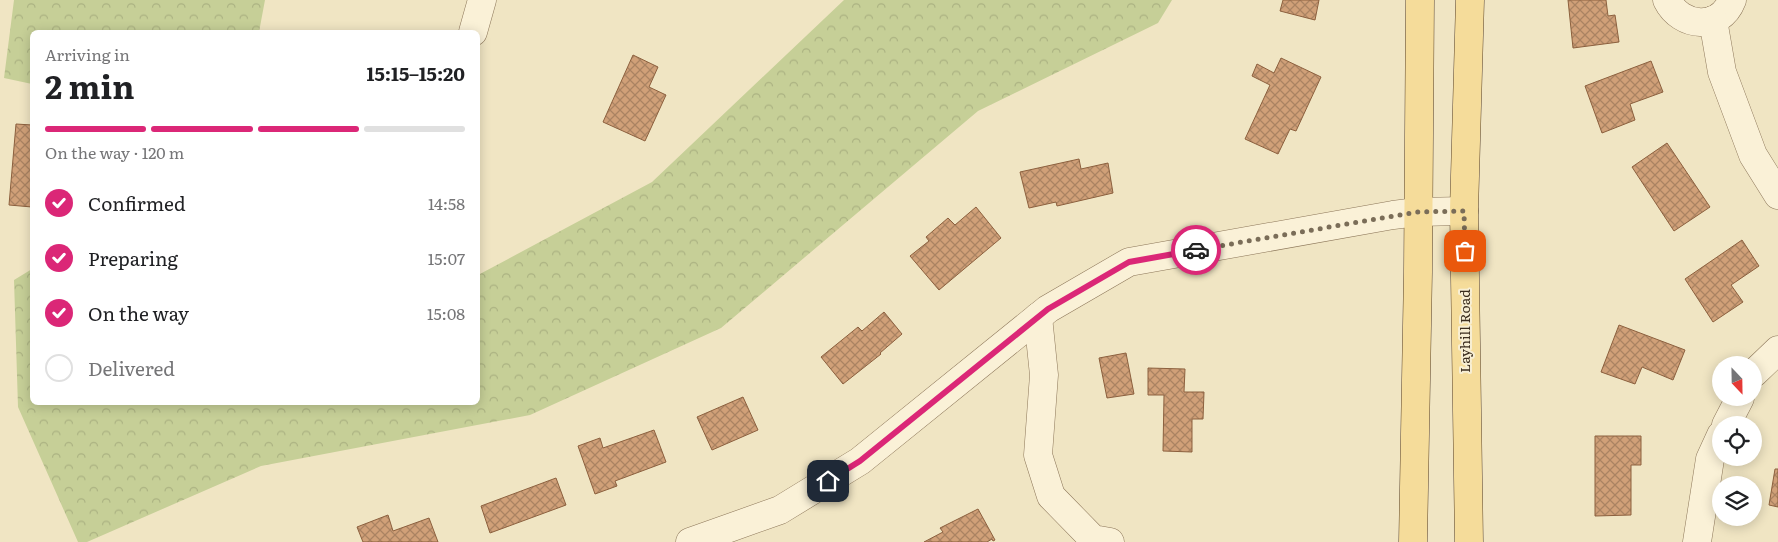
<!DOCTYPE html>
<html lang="en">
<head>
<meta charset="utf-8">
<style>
	:root { --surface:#fff; --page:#f6f6f6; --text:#202124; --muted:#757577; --line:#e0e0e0; --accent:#db2777 }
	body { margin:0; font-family:Literata,serif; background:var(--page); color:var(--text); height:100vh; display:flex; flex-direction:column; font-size:19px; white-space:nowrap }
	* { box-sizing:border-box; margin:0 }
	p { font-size:16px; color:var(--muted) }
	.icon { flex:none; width:28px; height:28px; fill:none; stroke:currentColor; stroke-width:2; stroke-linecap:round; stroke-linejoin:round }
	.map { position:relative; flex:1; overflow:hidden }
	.sheet { position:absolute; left:30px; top:30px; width:450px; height:375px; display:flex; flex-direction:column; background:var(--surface); border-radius:8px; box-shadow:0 2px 12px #0003 }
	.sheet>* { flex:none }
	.needle { width:32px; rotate:158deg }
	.fabs { position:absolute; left:1712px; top:356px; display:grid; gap:10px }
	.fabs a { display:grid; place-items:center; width:50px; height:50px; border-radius:50%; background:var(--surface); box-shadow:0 2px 12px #0003; font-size:25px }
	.pin { position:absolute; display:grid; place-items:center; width:42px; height:42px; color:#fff; margin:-21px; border-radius:10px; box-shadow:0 2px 8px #0006 }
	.courier { position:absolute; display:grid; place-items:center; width:50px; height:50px; margin:-25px; border:4px solid #db2777; border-radius:50%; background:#fff; color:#222; box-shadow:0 1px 6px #0007 }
	.overview em { font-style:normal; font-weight:700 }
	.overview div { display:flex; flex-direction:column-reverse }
	.overview { display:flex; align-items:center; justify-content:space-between; height:85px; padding:0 15px }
	h1 { font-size:32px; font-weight:700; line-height:38px }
	.bar { display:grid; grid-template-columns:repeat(4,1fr); gap:8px 5px; align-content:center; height:60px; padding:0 15px }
	.bar i { height:6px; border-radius:4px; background:var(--line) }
	.bar .active { background:var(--accent) }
	.bar p { grid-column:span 4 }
	ol { padding:0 15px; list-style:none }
	li { display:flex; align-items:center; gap:15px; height:55px }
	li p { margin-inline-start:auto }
	li .icon { padding:5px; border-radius:50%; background:var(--accent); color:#fff; stroke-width:4 }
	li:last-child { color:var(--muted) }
	li i { width:28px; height:28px; border:2px solid var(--line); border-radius:50% }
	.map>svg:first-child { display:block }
	.forest { fill:url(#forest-crowns) }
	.building { fill:url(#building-cross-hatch); stroke:#8c603e }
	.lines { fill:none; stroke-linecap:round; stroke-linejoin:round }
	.minor-casing { stroke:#8c7659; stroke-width:29 }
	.major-casing { stroke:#59432d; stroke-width:29 }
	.minor { stroke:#faf1d7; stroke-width:28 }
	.major { stroke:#f5dc9a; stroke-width:28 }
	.done { stroke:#7a6d58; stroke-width:5; stroke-dasharray:0 9 }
	.route { stroke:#db2777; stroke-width:6 }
	.labels { text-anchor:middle; stroke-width:4; stroke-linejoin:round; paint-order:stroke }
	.street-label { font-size:14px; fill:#3b2d1e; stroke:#f7eed3 }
</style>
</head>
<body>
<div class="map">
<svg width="1778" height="542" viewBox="0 0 1778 542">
	<defs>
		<pattern id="forest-crowns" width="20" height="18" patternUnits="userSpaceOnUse" patternTransform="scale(1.25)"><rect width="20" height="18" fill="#c6cf97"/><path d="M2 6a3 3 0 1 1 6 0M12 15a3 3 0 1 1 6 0" fill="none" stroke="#abb282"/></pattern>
		<pattern id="building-cross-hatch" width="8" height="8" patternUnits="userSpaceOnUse" patternTransform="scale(1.25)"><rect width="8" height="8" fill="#d0a078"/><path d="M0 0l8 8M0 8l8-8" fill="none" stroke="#aa8362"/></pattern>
	</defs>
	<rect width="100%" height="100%" fill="#f0e5c3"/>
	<!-- forest -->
	<g class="forest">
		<polygon points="14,0 265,0 259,32 32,32 32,84 4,78"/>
		<polygon points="844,0 1172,0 1158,23 978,111 721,328 530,415 261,466 87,542 78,542 18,407 14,280 32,269 32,402 478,402 478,275 652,182"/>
	</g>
	<!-- building -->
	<g class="building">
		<polygon points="1283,0 1319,0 1315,20 1280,11"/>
		<polygon points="1568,0 1606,0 1608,16 1615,15 1619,42 1573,48"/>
		<polygon points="633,55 658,67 649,87 666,95 645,141 603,122"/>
		<polygon points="1281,58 1321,77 1296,131 1290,129 1278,154 1245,139 1270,85 1252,76 1257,64 1274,73"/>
		<polygon points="1651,61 1663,92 1630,104 1635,120 1602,133 1585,86"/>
		<polygon points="16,124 32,125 32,207 9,205"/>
		<polygon points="1667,143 1710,207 1674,231 1632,167"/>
		<polygon points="1079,159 1081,169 1108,163 1113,193 1057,206 1056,202 1029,208 1020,172"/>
		<polygon points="976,207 1001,238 939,290 910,256 929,241 926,237 948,218 955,225"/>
		<polygon points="1742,240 1759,266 1731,285 1743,302 1713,322 1685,279"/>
		<polygon points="884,312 902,334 880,353 881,354 843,384 821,357 858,327 862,331"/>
		<polygon points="1619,325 1685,350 1673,380 1642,367 1635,384 1601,372"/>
		<polygon points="1126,353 1134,394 1107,398 1099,358"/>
		<polygon points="1148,368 1185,369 1184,392 1204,392 1203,419 1192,419 1192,452 1163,451 1164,395 1148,395"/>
		<polygon points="743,397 758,430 712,450 697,417"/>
		<polygon points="654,430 666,462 615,481 617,486 595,494 578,446 600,438 603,448"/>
		<polygon points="1595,436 1641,436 1641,465 1631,465 1631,515 1595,516"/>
		<polygon points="1775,469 1778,469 1778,507 1769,505"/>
		<polygon points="556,478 566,505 490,533 481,506"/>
		<polygon points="978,509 995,540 993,541 992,539 987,542 924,542 943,532 940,528"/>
		<polygon points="388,515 393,531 429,518 438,542 363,542 357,527"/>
	</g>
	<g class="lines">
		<!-- minor casing -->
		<g class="minor-casing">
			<g id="minor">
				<path d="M1667,0c14,28 53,31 65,0"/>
				<polyline points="1713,20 1722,72 1753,155 1778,195"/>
				<polyline points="473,32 482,0"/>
				<polyline points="1038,317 1044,375 1038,455 1051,496 1093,539 1110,542"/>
				<polyline points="1754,373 1778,350"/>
				<polyline points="1726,425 1740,398"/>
				<polyline points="690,542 780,510 860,461 1048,309 1129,262 1393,215 1417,212 1464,211"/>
				<polyline points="1697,542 1710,459 1721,435"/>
			</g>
		</g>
		<!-- major casing -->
		<g class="major-casing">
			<g id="major">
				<polyline points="1413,542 1418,272 1420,0"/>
				<polyline points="1469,542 1464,211 1470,0"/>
			</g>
		</g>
		<!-- minor -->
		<use href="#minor" class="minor"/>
		<!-- major -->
		<use href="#major" class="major"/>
	</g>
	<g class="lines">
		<!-- done -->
		<polyline class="done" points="1196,250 1417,212 1464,211 1465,251"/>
		<!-- route -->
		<polyline class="route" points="828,481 860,461 1048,309 1129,262 1196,250"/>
	</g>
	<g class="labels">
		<!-- street labels -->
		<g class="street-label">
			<text transform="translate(1465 331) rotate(-90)" y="5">Layhill Road</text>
		</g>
	</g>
</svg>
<div class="fabs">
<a><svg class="needle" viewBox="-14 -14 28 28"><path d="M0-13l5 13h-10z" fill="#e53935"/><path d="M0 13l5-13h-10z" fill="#757577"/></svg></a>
<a><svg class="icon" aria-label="locate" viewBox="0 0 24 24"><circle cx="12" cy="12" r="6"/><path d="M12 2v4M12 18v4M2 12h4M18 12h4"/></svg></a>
<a><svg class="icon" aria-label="layers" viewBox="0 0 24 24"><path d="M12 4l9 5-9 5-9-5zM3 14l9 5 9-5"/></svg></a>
</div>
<div class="pin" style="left:1465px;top:251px;background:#ea580c"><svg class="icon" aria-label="bag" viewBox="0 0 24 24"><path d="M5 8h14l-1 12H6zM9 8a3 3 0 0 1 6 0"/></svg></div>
<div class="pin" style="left:828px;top:481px;background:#1f2937"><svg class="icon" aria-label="home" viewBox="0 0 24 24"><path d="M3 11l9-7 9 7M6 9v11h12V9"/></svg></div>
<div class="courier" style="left:1196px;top:250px"><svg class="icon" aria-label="car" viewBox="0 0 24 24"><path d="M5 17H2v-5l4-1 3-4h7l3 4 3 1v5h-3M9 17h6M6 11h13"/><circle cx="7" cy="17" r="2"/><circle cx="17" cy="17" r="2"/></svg></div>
<section class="sheet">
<div class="overview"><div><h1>2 min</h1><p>Arriving in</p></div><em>15:15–15:20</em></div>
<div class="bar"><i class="active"></i><i class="active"></i><i class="active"></i><i></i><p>On the way · 120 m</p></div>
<ol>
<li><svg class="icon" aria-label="check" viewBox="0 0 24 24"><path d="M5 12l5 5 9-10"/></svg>Confirmed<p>14:58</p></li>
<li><svg class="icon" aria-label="check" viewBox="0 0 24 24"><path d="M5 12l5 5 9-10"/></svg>Preparing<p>15:07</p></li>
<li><svg class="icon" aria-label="check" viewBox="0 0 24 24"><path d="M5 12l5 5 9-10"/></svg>On the way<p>15:08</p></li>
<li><i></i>Delivered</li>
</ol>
</section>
</div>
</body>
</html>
